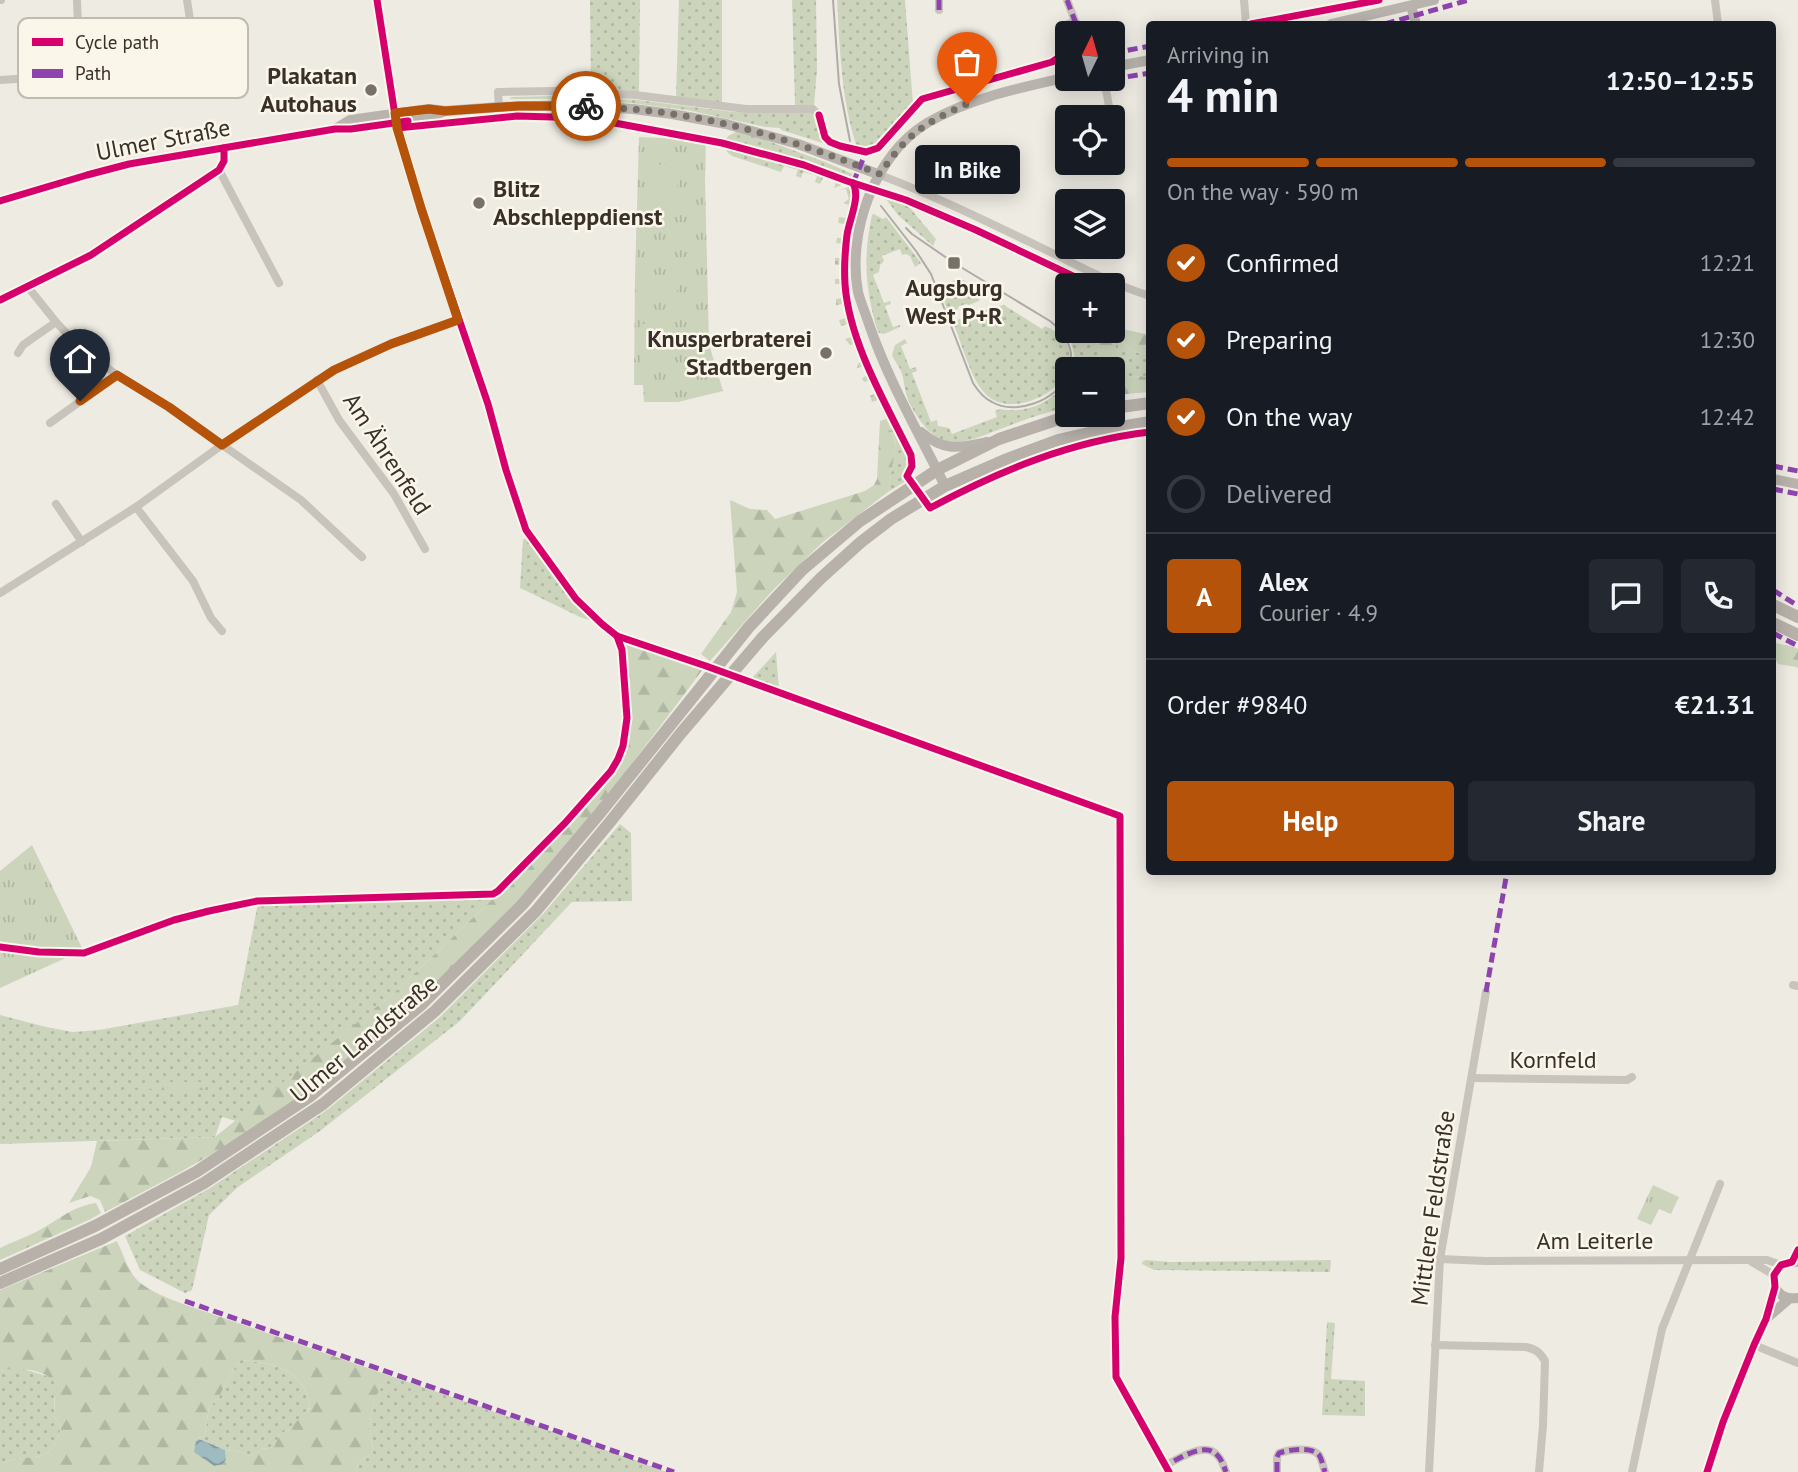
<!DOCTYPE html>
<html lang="en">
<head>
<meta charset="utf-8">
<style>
	:root { --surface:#171b24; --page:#242831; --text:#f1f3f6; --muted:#9ea1a6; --line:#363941; --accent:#b45309 }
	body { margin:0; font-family:"PT Sans",sans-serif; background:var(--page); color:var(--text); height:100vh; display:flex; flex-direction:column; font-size:26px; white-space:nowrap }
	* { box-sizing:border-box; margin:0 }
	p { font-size:23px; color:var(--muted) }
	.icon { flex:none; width:38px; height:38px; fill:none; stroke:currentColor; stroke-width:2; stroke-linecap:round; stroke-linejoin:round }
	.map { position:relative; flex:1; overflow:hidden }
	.details { position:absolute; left:1146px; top:21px; width:630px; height:854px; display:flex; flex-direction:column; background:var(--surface); border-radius:7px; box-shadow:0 4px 18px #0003 }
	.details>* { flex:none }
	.needle { width:46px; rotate:5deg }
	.controls { position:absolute; left:1055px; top:21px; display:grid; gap:14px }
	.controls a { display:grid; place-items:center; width:70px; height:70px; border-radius:7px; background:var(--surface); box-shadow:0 4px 18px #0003; font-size:35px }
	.pin { position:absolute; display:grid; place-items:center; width:60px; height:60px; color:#fff; margin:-72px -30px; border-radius:50% 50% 50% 0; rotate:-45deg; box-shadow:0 0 7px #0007 }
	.pin .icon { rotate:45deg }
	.courier { position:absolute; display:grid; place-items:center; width:70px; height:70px; margin:-35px; border:5px solid #b45309; border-radius:50%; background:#fff; color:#222; box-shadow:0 2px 9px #0007 }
	.bubble { position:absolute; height:49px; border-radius:7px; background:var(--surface); box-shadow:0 4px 18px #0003; font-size:23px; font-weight:800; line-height:49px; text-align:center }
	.head em { font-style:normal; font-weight:800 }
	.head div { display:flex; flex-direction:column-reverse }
	.head { display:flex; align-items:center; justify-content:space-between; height:119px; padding:0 21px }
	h1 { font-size:46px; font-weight:800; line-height:52px }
	.bar { display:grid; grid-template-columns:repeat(4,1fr); gap:10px 7px; align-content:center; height:84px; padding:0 21px }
	.bar i { height:9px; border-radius:5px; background:var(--line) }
	.bar .on { background:var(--accent) }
	.bar p { grid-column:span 4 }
	.line { display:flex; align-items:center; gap:18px; padding:0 21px; border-top:2px solid var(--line) }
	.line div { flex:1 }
	.round { display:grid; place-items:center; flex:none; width:74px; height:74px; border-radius:7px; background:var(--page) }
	ol { padding:0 21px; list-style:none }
	li { display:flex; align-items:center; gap:21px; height:77px }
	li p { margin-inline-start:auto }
	li .icon { padding:7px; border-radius:50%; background:var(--accent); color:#fff; stroke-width:4 }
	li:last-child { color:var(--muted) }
	li i { width:38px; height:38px; border:4px solid var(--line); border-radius:50% }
	.button { display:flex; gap:14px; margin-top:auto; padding:14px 21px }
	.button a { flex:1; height:80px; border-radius:7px; background:var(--accent); color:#fff; font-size:28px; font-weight:800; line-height:80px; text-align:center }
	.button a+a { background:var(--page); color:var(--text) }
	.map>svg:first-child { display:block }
	.grass { fill:url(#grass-dots) }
	.forest { fill:url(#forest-firs); fill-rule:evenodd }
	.park { fill:url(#park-tufts) }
	.pitch { fill:#ccd5bc }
	.water { fill:url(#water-waves) }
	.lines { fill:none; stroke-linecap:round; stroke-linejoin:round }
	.street { stroke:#c8c3bb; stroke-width:8 }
	.secondary { stroke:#b8b3ac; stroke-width:10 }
	.primary { stroke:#b7b1aa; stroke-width:12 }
	.tram { stroke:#afaba6; stroke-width:2 }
	.quiet { stroke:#8e44ad; stroke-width:5; stroke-dasharray:10 5; stroke-linecap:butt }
	.cycleway-casing { stroke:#faf6ea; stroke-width:11 }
	.cycleway { stroke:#d6006c; stroke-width:7 }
	.done { stroke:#78716a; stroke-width:7; stroke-dasharray:0 12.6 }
	.route { stroke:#b45309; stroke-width:9 }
	.poi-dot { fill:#78716a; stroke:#faf6ea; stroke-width:2.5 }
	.labels { text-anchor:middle; stroke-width:5; stroke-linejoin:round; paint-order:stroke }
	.poi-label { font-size:24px; font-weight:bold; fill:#393029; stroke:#faf6ea; text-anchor:end }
	.street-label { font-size:24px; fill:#393029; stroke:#faf6ea }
	.key { fill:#faf6ea; stroke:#c0bbb0; stroke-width:2 }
	.key-label { font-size:19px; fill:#393029 }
</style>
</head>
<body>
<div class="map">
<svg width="1798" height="1472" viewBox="0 0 1798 1472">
	<defs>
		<pattern id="grass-dots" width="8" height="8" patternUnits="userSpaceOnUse" patternTransform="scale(1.75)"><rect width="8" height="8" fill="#ccd5bc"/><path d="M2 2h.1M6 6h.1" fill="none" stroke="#b0b7a2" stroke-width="1.8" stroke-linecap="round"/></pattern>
		<pattern id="forest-firs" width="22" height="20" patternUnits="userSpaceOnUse" patternTransform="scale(1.75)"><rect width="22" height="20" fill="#ccd5bc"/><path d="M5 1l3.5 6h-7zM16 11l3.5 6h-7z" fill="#b0b7a2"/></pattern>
		<pattern id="park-tufts" width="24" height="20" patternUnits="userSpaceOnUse" patternTransform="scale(1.75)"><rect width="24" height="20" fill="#ccd5bc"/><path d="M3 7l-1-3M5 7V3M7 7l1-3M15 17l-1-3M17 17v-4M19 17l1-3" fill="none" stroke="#b0b7a2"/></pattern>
		<pattern id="water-waves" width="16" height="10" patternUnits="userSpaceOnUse" patternTransform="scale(1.75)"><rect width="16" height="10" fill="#9ebbc0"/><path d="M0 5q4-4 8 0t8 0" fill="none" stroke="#82989c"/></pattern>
	</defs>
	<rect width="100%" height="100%" fill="#eeebe3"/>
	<!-- grass -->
	<g class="grass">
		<polygon points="590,0 640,0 639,93 591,89"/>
		<polygon points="679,0 722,0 722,105 676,97"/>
		<polygon points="792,0 816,0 817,69 814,106 795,105"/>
		<path d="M837,0h68l8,104c-13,17 -31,47 -56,43 -16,-47 -17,-97 -20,-147z"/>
		<path d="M550,96l87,4 97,12 79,1c11,8 5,22 16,32l-48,-15 -1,-2 -15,-1 -78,-17 -57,-7 -58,-4h-63l3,-2z"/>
		<polygon points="736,132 757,137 825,162 853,174 849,179 785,157 725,142 728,136"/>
		<polygon points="726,146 808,168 847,183 834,188 836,182 823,178 820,184 815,182 817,176 803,172 801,178 796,176 798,170 784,166 781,172 732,156 727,152"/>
		<polygon points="852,186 854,193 845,239 843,286 849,321 857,343 850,345 845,339 851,337 847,324 841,326 839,320 846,318 843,304 836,305 836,299 843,298 842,284 835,284 835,279 843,279 842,265 835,265 835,258 842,258 842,244 836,243 837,238 843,238 845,224 838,223 839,217 846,218 849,205 843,203 849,199 846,189 839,190"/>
		<polygon points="886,199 895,201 896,199 910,208 936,239 933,246 898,215"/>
		<path d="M874,214l9,5 3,-2 35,46 -6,4 -5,-11 -4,-2 -4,1 -2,-6 -18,7 2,5 -4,4 -1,7 -6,3 11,28 6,-2 1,3 -6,2 8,21 7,-2v2l-16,7 -5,-1 -2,-4c-12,-41 -14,-73 -5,-114z"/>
		<polygon points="960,278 981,291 979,301 969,305 966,304 959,306 957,310 949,313 938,287"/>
		<path d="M1004,305l38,24 3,-3c6,3 13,6 18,12 32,41 -52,90 -80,53 -13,-15 -22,-50 -30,-69l7,-3 4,2 7,-3 3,-5z"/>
		<path d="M1069,331h22c6,11 11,25 10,38h-28l2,-10 -4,-17 4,-7z"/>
		<path d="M905,339l2,4 -6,3 9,23 6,-2 1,4 -5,2 19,49 6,-2 1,6 11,2 3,6 45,-17 -2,-6 5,-2c25,5 52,-6 67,-27v25c-19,5 -38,11 -56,18 -47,17 -70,35 -100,-19 -6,-10 -6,-21 -9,-32 -2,-7 -7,-12 -10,-19l3,-10z"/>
		<polygon points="1119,340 1135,352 1150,355 1150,378 1140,376 1119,379 1116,377 1115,343"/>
		<polygon points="862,361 865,362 910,457 909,467 904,477 906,481 888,492 896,443 878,400 872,402 870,396 876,393 871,380 864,382 862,378 868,375 864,366 857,368 858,364"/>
		<polygon points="528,536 532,539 574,599 593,621 580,617 520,588 523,540"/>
		<polygon points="776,652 779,690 752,678"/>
		<polygon points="620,824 631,833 632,901 572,902 460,1021 320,1131 238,1187 209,1215 192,1290 185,1293 140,1270 125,1236 210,1188 327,1110 440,1017 543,914"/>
		<polygon points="498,894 395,992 236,1121 222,1117 215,1137 0,1144 0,1015 46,1027 73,1032 99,1030 238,1005 258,903 281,900 352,900"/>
		<polygon points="1146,1260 1170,1262 1331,1260 1330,1272 1154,1270 1142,1264 1142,1262"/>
		<polygon points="1327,1322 1335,1323 1331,1379 1365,1381 1365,1416 1322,1415"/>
		<path d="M241,1360c32,3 65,10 69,47l-10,12 -12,11 -8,4 -6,13 -12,2 -12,7 -8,-4 -17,-2 -26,-11 6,-5 4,-27 9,-8 13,-26z"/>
		<path d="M20,1368l30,9 5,6 -1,33 7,11c-11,45 -30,21 -61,38v-94z"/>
		<polygon points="388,1375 637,1461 666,1472 356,1472 358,1464 373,1451 369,1426 375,1398"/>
	</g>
	<!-- forest -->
	<g class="forest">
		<path d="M1113,327l37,8v20l-15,-3 -16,-12 -4,3 3,15 -2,19 3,2 21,-3 10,2v14l-37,3v-26h-12c1,-13 -4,-27 -10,-38h22z"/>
		<polygon points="886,419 896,444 888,492 823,542 775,588 710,661 701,654 731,612 737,592 730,500 750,509 767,510 775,519 865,491 874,485 877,479 880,421"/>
		<path d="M1773,641c9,6 15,2 25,8v19c-6,-3 -13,-2 -20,-4l-3,-6 -2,-1z"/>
		<path d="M632,643l71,26c-45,61 -91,122 -140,181 -85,102 -186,196 -296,270 -52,35 -107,63 -162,92l-5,-12 -10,-4 -21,7 22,-36 6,-26 118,-4 180,-145 103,-98 61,-62 55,-61c18,-31 16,-61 13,-96 -1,-9 -3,-18 -2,-27l2,-4z"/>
		<polygon points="169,1082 201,1082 206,1085 206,1088 203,1090 165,1090 115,1086"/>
		<path d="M96,1203l5,10 -10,6 -91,41v-12c12,-6 24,-10 36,-16 20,-10 36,-26 60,-29z"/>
		<path d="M117,1241c6,13 11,30 21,40 13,11 30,17 45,23l205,71 -13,23 -6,28 4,25 -15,13 -2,8h-356v-7c31,-17 50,7 61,-38l-7,-11 1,-20 -4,-7 4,-6c-11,-15 -38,-16 -55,-12v-81zM241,1360c32,3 66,10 69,48l-22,22 -8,4 -6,13 -12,2 -12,7 -8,-4 -17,-2 1,9 -30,-18 9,-7 4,-27 9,-8 13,-26z"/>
	</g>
	<!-- park -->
	<g class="park">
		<polygon points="639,137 706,140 705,180 709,344 723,391 678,402 644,402 643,385 634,385 635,276"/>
		<polygon points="32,845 83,950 0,988 0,871"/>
		<polygon points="1653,1185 1679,1197 1671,1214 1659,1209 1651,1225 1637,1219"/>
	</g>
	<!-- pitch -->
	<g class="pitch">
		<polygon points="648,164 678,165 676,214 646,213"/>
		<rect x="638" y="275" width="39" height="21"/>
		<polygon points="642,324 671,324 670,367 642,367"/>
	</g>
	<!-- water -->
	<polygon class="water" points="199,1439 225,1450 226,1459 223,1464 214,1466 194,1452 196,1441"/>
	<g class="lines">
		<!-- street -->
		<g class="street">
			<polyline points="0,0 1,0"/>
			<polyline points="187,0 201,92"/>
			<polyline points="377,0 397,128 421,208 488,404 506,470 526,530 532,536"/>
			<polyline points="1067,0 1075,21 1085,33"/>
			<polyline points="1244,0 1246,24"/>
			<polyline points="1715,0 1718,24"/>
			<polyline points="939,10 939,0"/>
			<polyline points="1104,79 1111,117"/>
			<polyline points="0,80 80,75 77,0"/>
			<polyline points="922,99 1052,62 1060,55 1062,29 1064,26 1075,21"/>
			<polyline points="499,107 498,92 555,91 596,93 635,95 746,109 813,109 819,115"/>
			<polyline points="1113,126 1117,150"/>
			<polyline points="219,170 279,283"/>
			<path d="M880,175c55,21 108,47 162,73 35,17 70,36 108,48"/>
			<polyline points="28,287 56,322 82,350 117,375 168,407 301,500 362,557"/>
			<polyline points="0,300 91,255 219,170 224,161 224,148"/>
			<polyline points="18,353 23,345 56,322"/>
			<polyline points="317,380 339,420 394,494 425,549"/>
			<polyline points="50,423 117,375"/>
			<polyline points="56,504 82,542"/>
			<polyline points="136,507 193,581 211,618 222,631"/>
			<polyline points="0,593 136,507 222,445 334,370 391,344 459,320"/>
			<polyline points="1793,985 1798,986"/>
			<polyline points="1472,1078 1627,1080 1632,1077"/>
			<polyline points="1440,1259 1486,1261 1744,1260 1767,1260 1781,1265"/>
			<polyline points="1752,1262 1774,1275"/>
			<path d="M1435,1345l91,2c9,2 14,5 19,14l-2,64 -4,47"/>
			<polyline points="1754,1345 1798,1363"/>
			<path d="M1169,1472l-3,-7c13,-6 40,-25 52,-9 4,4 6,11 8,16"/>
			<path d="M1277,1472v-15l2,-4c9,-3 33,-7 40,2 3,4 4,12 6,17"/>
			<polyline points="1429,1472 1440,1259 1486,992"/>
			<polyline points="1632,1472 1662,1329 1720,1184"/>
		</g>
		<!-- secondary -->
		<g class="secondary">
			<polyline points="1411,6 1416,24"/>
			<polyline points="1331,24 1434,0"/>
			<polyline points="1113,67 1150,60"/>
			<polyline points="335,129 350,120 429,109 445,111 499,107 573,105 633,109 672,114 726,124 798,144 880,175"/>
			<polyline points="0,201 87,175 129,164 335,129 351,129 431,117 445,111"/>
			<path d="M921,432c23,20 38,16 66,10"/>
			<polyline points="1773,479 1798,484"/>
			<path d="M945,486c-26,-53 -56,-104 -75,-159 -4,-12 -9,-24 -12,-35 -11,-59 16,-137 69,-169 42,-25 93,-35 141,-46"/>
			<path d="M1775,1287c5,10 12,12 23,11"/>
			<polyline points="1768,1317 1789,1299"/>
			<polyline points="1707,1472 1723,1422 1754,1345 1766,1319 1775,1287 1774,1275 1781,1265 1792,1262 1798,1262"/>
		</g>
		<!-- primary -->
		<g class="primary">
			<polyline points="1113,408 1150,403"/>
			<polyline points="1773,605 1798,617"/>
			<polyline points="1773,623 1798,635"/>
			<polyline points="0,1269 95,1226 196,1172 309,1097 421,1005 522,905 600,813 749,627 802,570 860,521 937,470 999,439 1062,418 1080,415"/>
			<polyline points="0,1283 101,1239 204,1183 323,1104 435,1011 536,911 610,822 681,733 763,637 821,578 861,542 891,519 945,486 1007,459 1058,440 1097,431 1150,422"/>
		</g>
		<!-- tram -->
		<g class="tram">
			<polyline points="833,0 839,84 850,141"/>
			<path d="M881,206l35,45 15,23 42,109c5,8 10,15 19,19 24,14 64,-2 76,-26"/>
			<path d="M906,228l6,6 42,29 96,58c15,12 25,28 20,48"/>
		</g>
		<!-- quiet -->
		<g class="quiet">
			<polyline points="1067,0 1075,21 1085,33"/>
			<polyline points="939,10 939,0"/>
			<polyline points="1385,24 1469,0"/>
			<polyline points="1113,53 1150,46"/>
			<path d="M1055,60c15,-17 -8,-26 20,-39"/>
			<polyline points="1113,79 1150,73"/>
			<polyline points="853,183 866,152"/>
			<polyline points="1113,288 1118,284"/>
			<polyline points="1773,466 1798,471"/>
			<polyline points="1773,489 1798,494"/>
			<polyline points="1773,590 1798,606"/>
			<polyline points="1773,633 1798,646"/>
			<polyline points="1486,992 1507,872"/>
			<polyline points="185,1301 674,1472"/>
			<path d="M1163,1460l3,5c13,-6 40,-25 52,-9 4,4 6,11 8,16"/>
			<path d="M1277,1472v-15l2,-4c9,-3 33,-7 40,2 3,4 4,12 6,17"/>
		</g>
		<!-- cycleway casing -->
		<g class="cycleway-casing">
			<g id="cycleway">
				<polyline points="377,0 397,128 421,208 488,404 506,470 526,530 576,599 602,624 617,636 706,666 1120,816 1121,1258 1115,1317 1116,1377 1169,1472"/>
				<polyline points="1251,24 1379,0"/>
				<polyline points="819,115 825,137 830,142 840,146 866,152 878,148 922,99 1052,62 1058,58 1068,57"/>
				<polyline points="397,128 517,116 588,118 722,143 804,165 847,181 906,200 976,230 1077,278 1095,285"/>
				<path d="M853,183c8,14 -4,37 -6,52 -2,16 -3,33 -2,49 4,58 41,120 66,171l1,11 -5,10 23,32c69,-37 141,-67 220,-76"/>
				<polyline points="0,201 87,175 129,164 335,129 351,129 408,121"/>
				<polyline points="0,300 91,255 219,170 224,161 224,148"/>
				<polyline points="0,947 39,952 84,953 174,920 209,911 257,901 493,894 498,891 565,823 611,771 618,759 623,746 627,718 622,650 617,636"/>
				<polyline points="1707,1472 1723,1422 1754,1345 1766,1319 1775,1287 1774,1275 1781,1265 1792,1262 1798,1250"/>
			</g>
		</g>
		<!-- cycleway -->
		<use href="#cycleway" class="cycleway"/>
	</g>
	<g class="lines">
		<!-- done -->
		<path class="done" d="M586,106c29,2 58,3 86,8 72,10 141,34 208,60 26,-39 44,-51 87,-70"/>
		<!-- route -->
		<polyline class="route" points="80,401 117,375 169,407 222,445 334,370 391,344 458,320 421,208 397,128 395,113 429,109 445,111 518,106 586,106"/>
	</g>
	<!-- markers -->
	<g class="poi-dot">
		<circle cx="371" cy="90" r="7"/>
		<circle cx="479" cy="203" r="7"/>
		<rect x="947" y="256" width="14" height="14" rx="3.5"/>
		<circle cx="826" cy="353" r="7"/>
	</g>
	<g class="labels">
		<!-- poi labels -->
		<g class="poi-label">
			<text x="357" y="84">Plakatan<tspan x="357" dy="28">Autohaus</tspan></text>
			<text x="493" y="197" text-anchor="start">Blitz<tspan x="493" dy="28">Abschleppdienst</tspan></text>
			<text x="954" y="296" text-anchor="middle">Augsburg<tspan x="954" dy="28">West P+R</tspan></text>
			<text x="812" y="347">Knusperbraterei<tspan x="812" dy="28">Stadtbergen</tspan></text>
		</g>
		<!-- street labels -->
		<g class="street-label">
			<text transform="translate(163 140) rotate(-11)" y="8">Ulmer Straße</text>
			<text transform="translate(387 454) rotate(57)" y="8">Am Ährenfeld</text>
			<text transform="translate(364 1039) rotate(-40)" y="8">Ulmer Landstraße</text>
			<text x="1553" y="1068">Kornfeld</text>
			<text transform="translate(1433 1208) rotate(-82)" y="8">Mittlere Feldstraße</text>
			<text x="1595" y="1249">Am Leiterle</text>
		</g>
	</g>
	<!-- legend -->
	<rect x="18" y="18" width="230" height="80" rx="10" class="key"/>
	<rect x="32" y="38" width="31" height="8" fill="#d6006c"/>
	<rect x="32" y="69" width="31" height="9" fill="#8e44ad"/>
	<g class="key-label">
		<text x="75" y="49">Cycle path</text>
		<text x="75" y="80">Path</text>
	</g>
</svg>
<div class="controls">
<a><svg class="needle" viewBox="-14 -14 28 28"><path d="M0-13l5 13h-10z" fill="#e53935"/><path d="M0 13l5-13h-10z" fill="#9ea1a6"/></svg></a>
<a><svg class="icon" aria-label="locate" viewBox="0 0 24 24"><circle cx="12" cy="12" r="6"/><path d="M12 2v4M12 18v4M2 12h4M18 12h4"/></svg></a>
<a><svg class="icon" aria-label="layers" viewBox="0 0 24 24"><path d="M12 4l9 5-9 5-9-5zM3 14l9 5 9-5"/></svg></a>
<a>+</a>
<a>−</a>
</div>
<div class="pin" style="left:967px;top:104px;background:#ea580c"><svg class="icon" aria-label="bag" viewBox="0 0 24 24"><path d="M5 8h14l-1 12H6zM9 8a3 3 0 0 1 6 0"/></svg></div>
<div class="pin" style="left:80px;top:401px;background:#1f2937"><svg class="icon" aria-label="home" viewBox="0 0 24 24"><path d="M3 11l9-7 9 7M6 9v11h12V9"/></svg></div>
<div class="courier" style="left:586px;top:106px"><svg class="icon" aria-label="bike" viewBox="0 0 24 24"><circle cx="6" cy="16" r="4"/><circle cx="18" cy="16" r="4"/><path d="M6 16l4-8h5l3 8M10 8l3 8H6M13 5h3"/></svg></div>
<div class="bubble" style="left:915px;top:145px;width:105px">In Bike</div>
<section class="details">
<div class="head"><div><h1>4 min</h1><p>Arriving in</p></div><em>12:50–12:55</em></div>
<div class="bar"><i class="on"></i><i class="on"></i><i class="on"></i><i></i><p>On the way · 590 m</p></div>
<ol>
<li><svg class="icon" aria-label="check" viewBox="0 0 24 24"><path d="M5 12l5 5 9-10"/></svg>Confirmed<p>12:21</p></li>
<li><svg class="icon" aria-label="check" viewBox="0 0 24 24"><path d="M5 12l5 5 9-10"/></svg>Preparing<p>12:30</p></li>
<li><svg class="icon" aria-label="check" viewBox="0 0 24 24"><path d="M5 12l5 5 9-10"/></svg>On the way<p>12:42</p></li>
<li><i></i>Delivered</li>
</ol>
<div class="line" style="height:126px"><b class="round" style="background:var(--accent);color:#fff">A</b><div><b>Alex</b><p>Courier · 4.9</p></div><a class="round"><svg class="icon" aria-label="chat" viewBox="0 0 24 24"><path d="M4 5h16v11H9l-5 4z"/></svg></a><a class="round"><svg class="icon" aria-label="phone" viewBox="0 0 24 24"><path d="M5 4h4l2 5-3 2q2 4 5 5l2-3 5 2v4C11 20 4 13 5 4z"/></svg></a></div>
<div class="line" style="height:91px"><div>Order #9840</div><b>€21.31</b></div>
<div class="button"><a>Help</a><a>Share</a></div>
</section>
</div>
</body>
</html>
